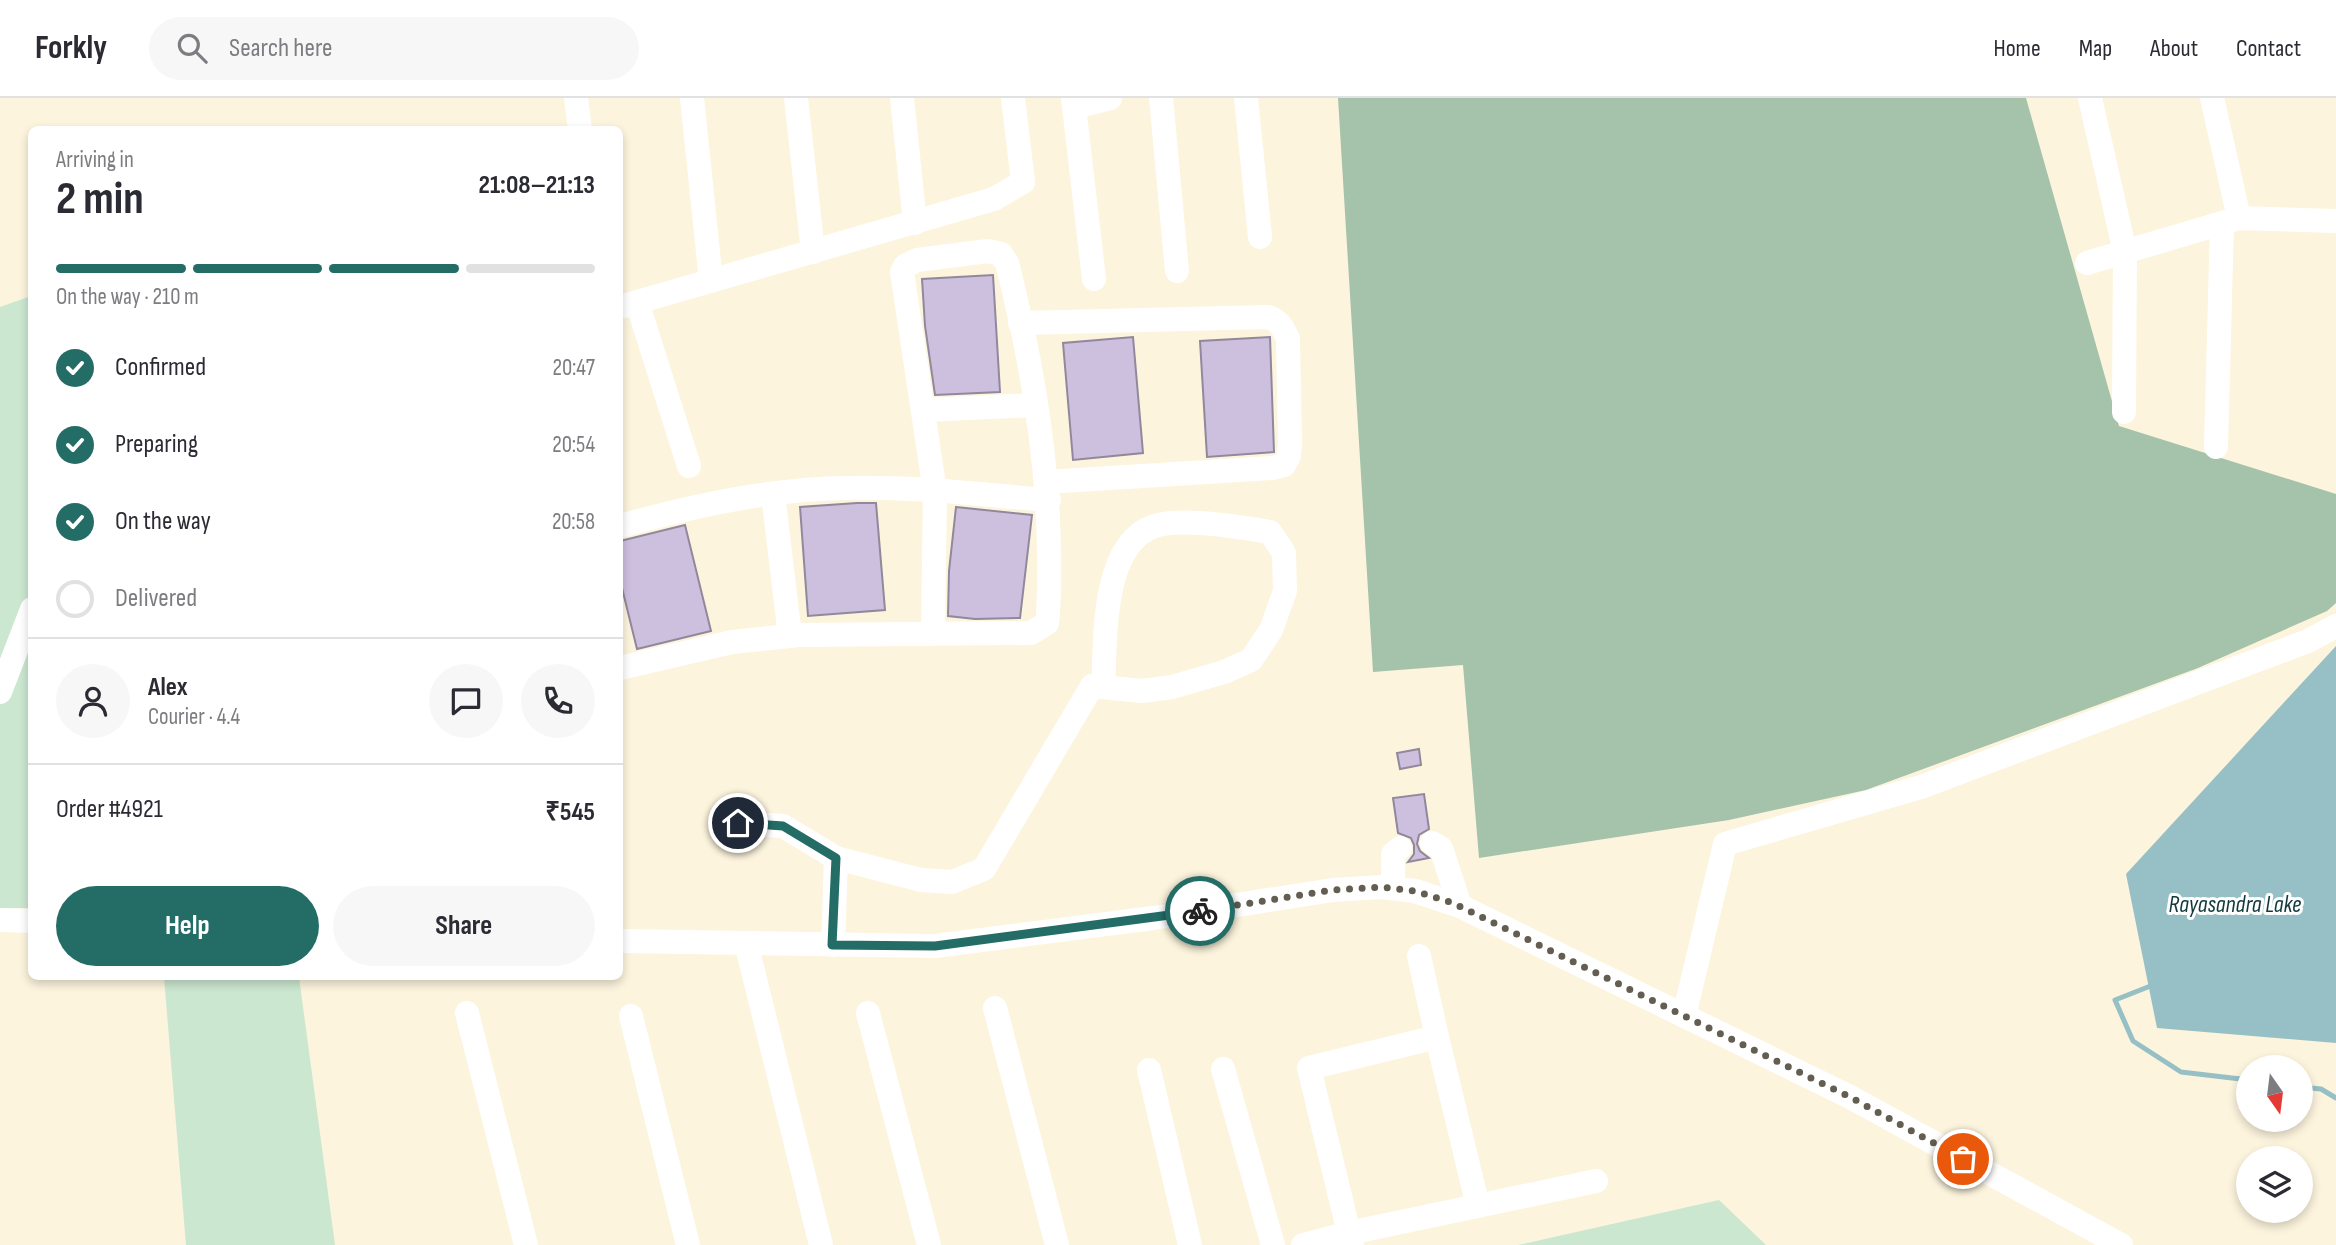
<!DOCTYPE html>
<html lang="en">
<head>
<meta charset="utf-8">
<style>
	:root { --surface:#fff; --page:#f7f7f7; --text:#2b2b33; --muted:#7c7c81; --line:#e1e1e2; --accent:#246d66 }
	body { margin:0; font-family:"Sofia Sans Condensed",sans-serif; background:var(--page); color:var(--text); height:100vh; display:flex; flex-direction:column; font-size:26px; white-space:nowrap }
	* { box-sizing:border-box; margin:0 }
	p { font-size:23px; color:var(--muted) }
	.icon { flex:none; width:38px; height:38px; fill:none; stroke:currentColor; stroke-width:2; stroke-linecap:round; stroke-linejoin:round }
	.map { position:relative; flex:1; overflow:hidden }
	.sheet { position:absolute; left:28px; top:28px; width:595px; height:854px; display:flex; flex-direction:column; background:var(--surface); border-radius:10px; box-shadow:0 4px 10px #0003 }
	.sheet>* { flex:none }
	.needle { width:46px; rotate:166deg }
	.fabs { position:absolute; left:2236px; top:957px; display:grid; gap:14px }
	.fabs a { display:grid; place-items:center; width:77px; height:77px; border-radius:50%; background:var(--surface); box-shadow:0 4px 10px #0003; font-size:35px }
	.pin { position:absolute; display:grid; place-items:center; width:60px; height:60px; color:#fff; margin:-30px; border:4px solid #fff; border-radius:50%; box-shadow:0 2px 7px #0007 }
	.courier { position:absolute; display:grid; place-items:center; width:70px; height:70px; margin:-35px; border:5px solid #246d66; border-radius:50%; background:#fff; color:#222; box-shadow:0 2px 9px #0007 }
	.summary em { font-style:normal; font-weight:700 }
	.summary div { display:flex; flex-direction:column-reverse }
	.summary { display:flex; align-items:center; justify-content:space-between; height:119px; padding:0 28px }
	h1 { font-size:46px; font-weight:700; line-height:52px }
	.bar { display:grid; grid-template-columns:repeat(4,1fr); gap:10px 7px; align-content:center; height:84px; padding:0 28px }
	.bar i { height:9px; border-radius:5px; background:var(--line) }
	.bar .on { background:var(--accent) }
	.bar p { grid-column:span 4 }
	.line { display:flex; align-items:center; gap:18px; padding:0 28px; border-top:2px solid var(--line) }
	.line div { flex:1 }
	.round { display:grid; place-items:center; flex:none; width:74px; height:74px; border-radius:37px; background:var(--page) }
	ol { padding:0 28px; list-style:none }
	li { display:flex; align-items:center; gap:21px; height:77px }
	li p { margin-inline-start:auto }
	li .icon { padding:7px; border-radius:50%; background:var(--accent); color:#fff; stroke-width:4 }
	li:last-child { color:var(--muted) }
	li i { width:38px; height:38px; border:4px solid var(--line); border-radius:50% }
	.action { display:flex; gap:14px; margin-top:auto; padding:14px 28px }
	.action a { flex:1; height:80px; border-radius:42px; background:var(--accent); color:#fff; font-size:28px; font-weight:700; line-height:80px; text-align:center }
	.action a+a { background:var(--page); color:var(--text) }
	header { display:flex; align-items:center; gap:42px; box-sizing:border-box; height:98px; padding:0 35px; background:var(--surface); border-bottom:2px solid var(--line) }
	header strong { font-size:33px }
	nav { display:flex; gap:38px; margin-inline-start:auto; font-size:24px }
	.search { width:490px; height:63px; background:var(--page); display:flex; align-items:center; gap:18px; box-sizing:border-box; padding:0 24px; border-radius:38px; color:var(--muted); font-size:26px }
	.map>svg:first-child { display:block }
	.green { fill:#cbe7d0 }
	.forest { fill:#a5c2aa }
	.water { fill:#96c0c5 }
	.lines { fill:none; stroke-linecap:round; stroke-linejoin:round }
	.stream { stroke:#96c0c5; stroke-width:5 }
	.building { fill:#cdbfde; stroke:#91889c; stroke-width:2 }
	.minor { stroke:#fff; stroke-width:24 }
	.done { stroke:#635e51; stroke-width:7; stroke-dasharray:0 12.6 }
	.route { stroke:#246d66; stroke-width:9 }
	.labels { text-anchor:middle; stroke-width:6; stroke-linejoin:round; paint-order:stroke }
	.water-label { font-size:24px; font-style:italic; fill:#11393e; stroke:#fff }
</style>
</head>
<body>
<header>
<strong>Forkly</strong>
<div class="search"><svg class="icon" aria-label="search" viewBox="0 0 24 24"><circle cx="10" cy="10" r="6"/><path d="M15 15l6 6"/></svg>Search here</div>
<nav><a>Home</a><a>Map</a><a>About</a><a>Contact</a></nav>
</header>
<div class="map">
<svg width="2336" height="1147" viewBox="0 0 2336 1147">
	<rect width="100%" height="100%" fill="#fcf4dd"/>
	<!-- green -->
	<g class="green">
		<polygon points="31,198 31,810 0,810 0,209"/>
		<polygon points="164,879 299,879 335,1147 186,1147"/>
		<polygon points="1719,1102 1766,1147 1518,1147"/>
	</g>
	<!-- forest -->
	<polygon class="forest" points="1338,0 2026,0 2119,328 2336,396 2336,505 2327,513 2198,570 1866,692 1729,722 1479,760 1463,567 1373,574"/>
	<!-- water -->
	<polygon class="water" points="2336,548 2336,945 2157,930 2126,776"/>
	<g class="lines">
		<!-- stream -->
		<g class="stream">
			<polyline points="2153,887 2115,902 2133,943 2181,974 2249,982"/>
			<polyline points="2301,989 2321,991 2336,1000"/>
		</g>
	</g>
	<!-- building -->
	<g class="building">
		<polygon points="993,177 1000,294 935,297 925,228 922,181"/>
		<polygon points="1133,239 1143,355 1073,362 1063,245"/>
		<polygon points="1270,239 1274,354 1207,359 1200,243"/>
		<polygon points="857,405 876,405 885,512 808,518 800,409"/>
		<polygon points="956,409 1032,417 1020,520 975,521 948,518 949,473"/>
		<polygon points="685,427 711,533 637,551 620,482 620,443"/>
		<polygon points="1419,651 1421,667 1400,671 1397,655"/>
		<polygon points="1424,696 1429,731 1419,737 1417,746 1420,753 1429,760 1408,764 1414,756 1414,747 1411,740 1398,735 1393,700"/>
	</g>
	<g class="lines">
		<!-- minor -->
		<g class="minor">
			<polyline points="576,0 580,32"/>
			<polyline points="692,0 711,183"/>
			<polyline points="796,0 813,154"/>
			<polyline points="902,0 915,125"/>
			<polyline points="1073,0 1094,181"/>
			<polyline points="1161,0 1177,173"/>
			<polyline points="1246,0 1260,139"/>
			<polyline points="2090,0 2125,154 2124,314"/>
			<polyline points="2212,0 2239,120"/>
			<polyline points="1074,9 1110,0"/>
			<polyline points="2087,165 2239,120 2336,123"/>
			<polyline points="637,204 689,368"/>
			<polyline points="620,209 994,101 1023,84 1013,0"/>
			<path d="M1020,225l248,-6c12,4 15,11 20,22l2,105 -1,12 -5,9 -12,3 -226,14"/>
			<polyline points="923,312 1036,307"/>
			<polyline points="2216,349 2222,125"/>
			<polyline points="773,396 790,538"/>
			<path d="M620,428c73,-20 149,-37 226,-38 66,-2 137,7 203,12"/>
			<path d="M620,570l112,-26 67,-7 232,-2 16,-10c3,-24 2,-46 2,-70 -1,-97 -18,-196 -42,-290l-6,-9 -13,-3 -71,9 -12,6 -3,6 33,220 -2,141"/>
			<polyline points="0,594 32,511"/>
			<polyline points="738,725 783,728 836,760"/>
			<polyline points="1432,745 1441,750 1460,808"/>
			<polyline points="1393,790 1393,756 1400,750"/>
			<polyline points="0,822 32,823"/>
			<polyline points="620,843 935,848 1153,820 1333,792 1382,789 1415,793 1460,808 1850,999 2121,1147"/>
			<polyline points="746,845 821,1147"/>
			<path d="M833,847l3,-87 85,22 31,2 32,-13 108,-183 50,5 30,-4 52,-15 27,-12 20,-30 14,-39 -1,-38 -14,-21c-29,-5 -78,-13 -107,-8 -63,10 -57,115 -60,163"/>
			<polyline points="1419,858 1437,939 1309,970 1349,1135 1596,1083"/>
			<polyline points="995,910 1057,1147"/>
			<polyline points="467,915 526,1147"/>
			<polyline points="868,915 929,1147"/>
			<polyline points="631,918 688,1147"/>
			<polyline points="1684,918 1725,746 1921,689 2308,543 2336,528"/>
			<polyline points="1437,939 1478,1108"/>
			<polyline points="1223,971 1273,1147"/>
			<polyline points="1149,972 1190,1147"/>
			<polyline points="1303,1147 1349,1135 1352,1147"/>
		</g>
	</g>
	<g class="lines">
		<!-- done -->
		<polyline class="done" points="1200,813 1333,792 1382,789 1415,793 1453,805 1850,999 1963,1061"/>
		<!-- route -->
		<polyline class="route" points="738,725 783,728 836,760 832,847 935,848 1200,813"/>
	</g>
	<g class="labels">
		<!-- water labels -->
		<g class="water-label">
			<text x="2235" y="814">Rayasandra Lake</text>
		</g>
	</g>
</svg>
<div class="fabs">
<a><svg class="needle" viewBox="-14 -14 28 28"><path d="M0-13l5 13h-10z" fill="#e53935"/><path d="M0 13l5-13h-10z" fill="#7c7c81"/></svg></a>
<a><svg class="icon" aria-label="layers" viewBox="0 0 24 24"><path d="M12 4l9 5-9 5-9-5zM3 14l9 5 9-5"/></svg></a>
</div>
<div class="pin" style="left:1963px;top:1061px;background:#ea580c"><svg class="icon" aria-label="bag" viewBox="0 0 24 24"><path d="M5 8h14l-1 12H6zM9 8a3 3 0 0 1 6 0"/></svg></div>
<div class="pin" style="left:738px;top:725px;background:#1f2937"><svg class="icon" aria-label="home" viewBox="0 0 24 24"><path d="M3 11l9-7 9 7M6 9v11h12V9"/></svg></div>
<div class="courier" style="left:1200px;top:813px"><svg class="icon" aria-label="bike" viewBox="0 0 24 24"><circle cx="6" cy="16" r="4"/><circle cx="18" cy="16" r="4"/><path d="M6 16l4-8h5l3 8M10 8l3 8H6M13 5h3"/></svg></div>
<section class="sheet">
<div class="summary"><div><h1>2 min</h1><p>Arriving in</p></div><em>21:08–21:13</em></div>
<div class="bar"><i class="on"></i><i class="on"></i><i class="on"></i><i></i><p>On the way · 210 m</p></div>
<ol>
<li><svg class="icon" aria-label="check" viewBox="0 0 24 24"><path d="M5 12l5 5 9-10"/></svg>Confirmed<p>20:47</p></li>
<li><svg class="icon" aria-label="check" viewBox="0 0 24 24"><path d="M5 12l5 5 9-10"/></svg>Preparing<p>20:54</p></li>
<li><svg class="icon" aria-label="check" viewBox="0 0 24 24"><path d="M5 12l5 5 9-10"/></svg>On the way<p>20:58</p></li>
<li><i></i>Delivered</li>
</ol>
<div class="line" style="height:126px"><a class="round"><svg class="icon" aria-label="person" viewBox="0 0 24 24"><circle cx="12" cy="8" r="4"/><path d="M4 21q1-7 8-7t8 7"/></svg></a><div><b>Alex</b><p>Courier · 4.4</p></div><a class="round"><svg class="icon" aria-label="chat" viewBox="0 0 24 24"><path d="M4 5h16v11H9l-5 4z"/></svg></a><a class="round"><svg class="icon" aria-label="phone" viewBox="0 0 24 24"><path d="M5 4h4l2 5-3 2q2 4 5 5l2-3 5 2v4C11 20 4 13 5 4z"/></svg></a></div>
<div class="line" style="height:91px"><div>Order #4921</div><b>₹545</b></div>
<div class="action"><a>Help</a><a>Share</a></div>
</section>
</div>
</body>
</html>
